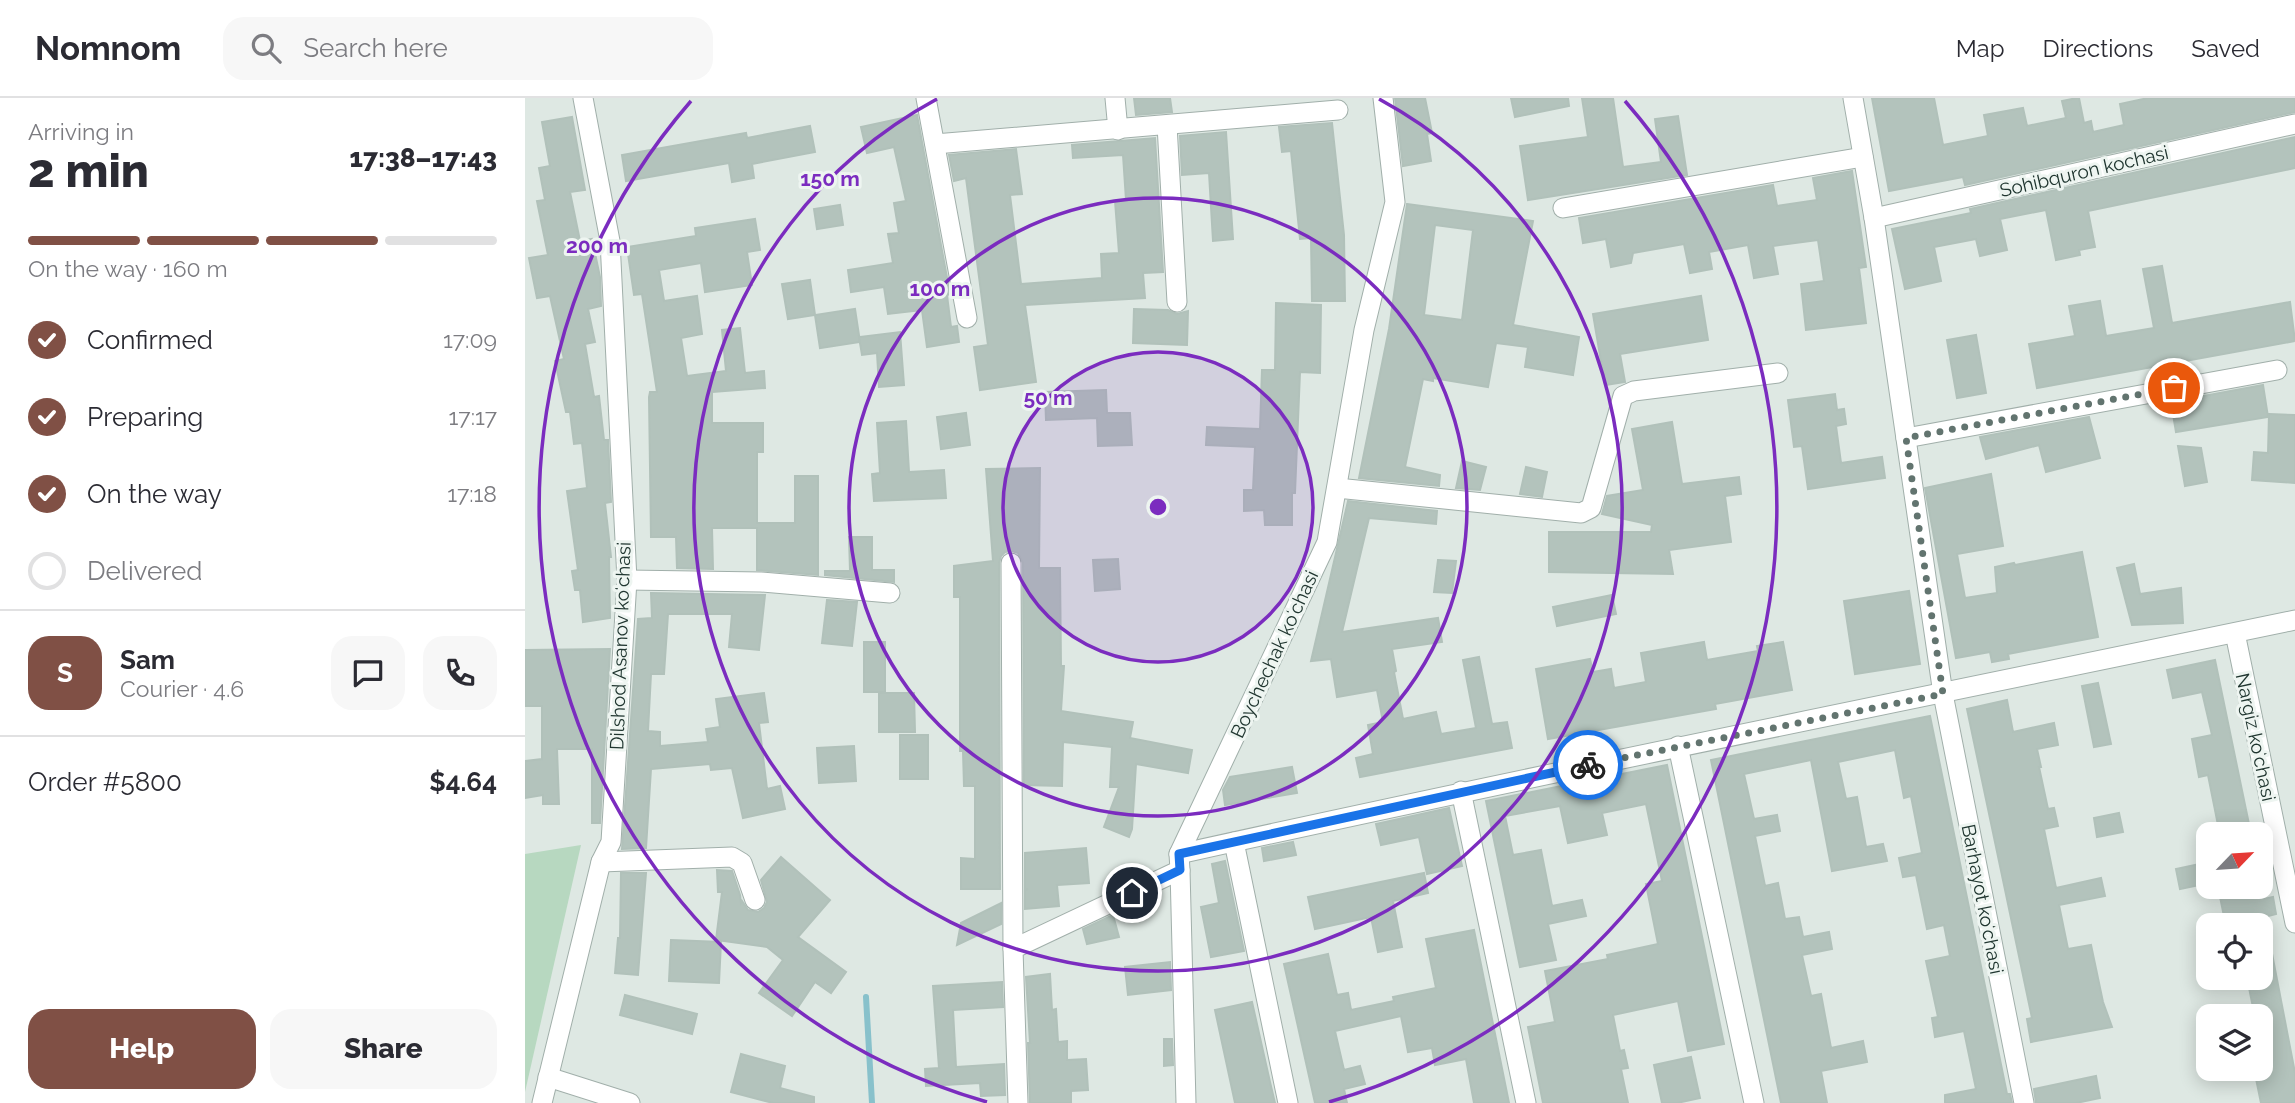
<!DOCTYPE html>
<html lang="en">
<head>
<meta charset="utf-8">
<style>
	:root { --surface:#fff; --page:#f7f7f7; --text:#2b2b33; --muted:#7c7c81; --line:#e1e1e2; --accent:#805045 }
	body { margin:0; font-family:Raleway,sans-serif; background:var(--page); color:var(--text); height:100vh; display:flex; flex-direction:column; font-size:26px; white-space:nowrap }
	* { box-sizing:border-box; margin:0 }
	p { font-size:23px; color:var(--muted) }
	.icon { flex:none; width:38px; height:38px; fill:none; stroke:currentColor; stroke-width:2; stroke-linecap:round; stroke-linejoin:round }
	.map { position:relative; flex:1; overflow:hidden }
	.sheet { display:flex; flex-direction:column; background:var(--surface); width:525px }
	.sheet>* { flex:none }
	.needle { width:46px; rotate:65deg }
	.fabs { position:absolute; left:1671px; top:724px; display:grid; gap:14px }
	.fabs a { display:grid; place-items:center; width:77px; height:77px; border-radius:14px; background:var(--surface); box-shadow:0 4px 18px #0003; font-size:35px }
	.pin { position:absolute; display:grid; place-items:center; width:60px; height:60px; color:#fff; margin:-30px; border:4px solid #fff; border-radius:50%; box-shadow:0 2px 7px #0007 }
	.courier { position:absolute; display:grid; place-items:center; width:70px; height:70px; margin:-35px; border:5px solid #1a73e8; border-radius:50%; background:#fff; color:#222; box-shadow:0 2px 9px #0007 }
	.headline em { font-style:normal; font-weight:800 }
	.headline div { display:flex; flex-direction:column-reverse }
	.headline { display:flex; align-items:center; justify-content:space-between; height:119px; padding:0 28px }
	h1 { font-size:46px; font-weight:800; line-height:52px }
	.bar { display:grid; grid-template-columns:repeat(4,1fr); gap:10px 7px; align-content:center; height:84px; padding:0 28px }
	.bar i { height:9px; border-radius:5px; background:var(--line) }
	.bar .active { background:var(--accent) }
	.bar p { grid-column:span 4 }
	.line { display:flex; align-items:center; gap:18px; padding:0 28px; border-top:2px solid var(--line) }
	.line div { flex:1 }
	.round { display:grid; place-items:center; flex:none; width:74px; height:74px; border-radius:21px; background:var(--page) }
	ol { padding:0 28px; list-style:none }
	li { display:flex; align-items:center; gap:21px; height:77px }
	li p { margin-inline-start:auto }
	li .icon { padding:7px; border-radius:50%; background:var(--accent); color:#fff; stroke-width:4 }
	li:last-child { color:var(--muted) }
	li i { width:38px; height:38px; border:4px solid var(--line); border-radius:50% }
	.cta { display:flex; gap:14px; margin-top:auto; padding:14px 28px }
	.cta a { flex:1; height:80px; border-radius:21px; background:var(--accent); color:#fff; font-size:28px; font-weight:800; line-height:80px; text-align:center }
	.cta a+a { background:var(--page); color:var(--text) }
	header { display:flex; align-items:center; gap:42px; box-sizing:border-box; height:98px; padding:0 35px; background:var(--surface); border-bottom:2px solid var(--line) }
	header strong { font-size:33px }
	nav { display:flex; gap:38px; margin-inline-start:auto; font-size:24px }
	.search { width:490px; height:63px; background:var(--page); display:flex; align-items:center; gap:18px; box-sizing:border-box; padding:0 24px; border-radius:21px; color:var(--muted); font-size:26px }
	main { display:flex; flex:1; min-height:0 }
	.map>svg:first-child { display:block }
	.green { fill:#b7d8c0 }
	.lines { fill:none; stroke-linecap:round; stroke-linejoin:round }
	.stream { stroke:#88c1cb; stroke-width:6 }
	.building { fill:#b3c3bc; stroke:#b1c1ba; stroke-width:2; fill-rule:evenodd }
	.minor-casing { stroke:#a1afaa; stroke-width:21 }
	.minor { stroke:#fff; stroke-width:19 }
	.done { stroke:#62746f; stroke-width:7; stroke-dasharray:0 12.6 }
	.route { stroke:#1a73e8; stroke-width:9 }
	.ring { fill:none; stroke:#7b2cbf; stroke-width:3.5 }
	.labels { text-anchor:middle; stroke-width:6; stroke-linejoin:round; paint-order:stroke }
	.street-label { font-size:19px; fill:#203630; stroke:#eef5f1 }
	.centre { fill:#7b2cbf; stroke:#eef5f1; stroke-width:3.5 }
	.ring-label { font-size:21px; text-anchor:middle; font-weight:bold; fill:#7b2cbf; stroke:#eef5f1; stroke-width:6; stroke-linejoin:round; paint-order:stroke }
</style>
</head>
<body>
<header>
<strong>Nomnom</strong>
<div class="search"><svg class="icon" aria-label="search" viewBox="0 0 24 24"><circle cx="10" cy="10" r="6"/><path d="M15 15l6 6"/></svg>Search here</div>
<nav><a>Map</a><a>Directions</a><a>Saved</a></nav>
</header>
<main>
<section class="sheet">
<div class="headline"><div><h1>2 min</h1><p>Arriving in</p></div><em>17:38–17:43</em></div>
<div class="bar"><i class="active"></i><i class="active"></i><i class="active"></i><i></i><p>On the way · 160 m</p></div>
<ol>
<li><svg class="icon" aria-label="check" viewBox="0 0 24 24"><path d="M5 12l5 5 9-10"/></svg>Confirmed<p>17:09</p></li>
<li><svg class="icon" aria-label="check" viewBox="0 0 24 24"><path d="M5 12l5 5 9-10"/></svg>Preparing<p>17:17</p></li>
<li><svg class="icon" aria-label="check" viewBox="0 0 24 24"><path d="M5 12l5 5 9-10"/></svg>On the way<p>17:18</p></li>
<li><i></i>Delivered</li>
</ol>
<div class="line" style="height:126px"><b class="round" style="background:var(--accent);color:#fff">S</b><div><b>Sam</b><p>Courier · 4.6</p></div><a class="round"><svg class="icon" aria-label="chat" viewBox="0 0 24 24"><path d="M4 5h16v11H9l-5 4z"/></svg></a><a class="round"><svg class="icon" aria-label="phone" viewBox="0 0 24 24"><path d="M5 4h4l2 5-3 2q2 4 5 5l2-3 5 2v4C11 20 4 13 5 4z"/></svg></a></div>
<div class="line" style="height:91px"><div>Order #5800</div><b>$4.64</b></div>
<div class="cta"><a>Help</a><a>Share</a></div>
</section>
<div class="map">
<svg width="1770" height="1005" viewBox="0 0 1770 1005">
	<rect width="100%" height="100%" fill="#dee8e3"/>
	<!-- green -->
	<polygon class="green" points="56,747 0,994 0,756"/>
	<g class="lines">
		<!-- stream -->
		<polyline class="stream" points="341,899 347,1005"/>
	</g>
	<!-- building -->
	<g class="building">
		<polygon points="609,0 645,0 647,14 611,17"/>
		<polygon points="870,0 900,0 907,35 902,36 906,63 878,68"/>
		<polygon points="986,0 1043,0 1044,8 990,19"/>
		<polygon points="1057,0 1088,0 1098,69 1136,64 1130,21 1153,18 1162,77 1003,102 995,48 1063,39"/>
		<polygon points="1347,0 1409,0 1418,47 1463,38 1459,17 1498,10 1502,28 1541,20 1537,3 1552,0 1554,0 1559,25 1566,23 1568,34 1599,27 1595,6 1623,0 1770,0 1770,14 1440,87 1438,79 1364,93"/>
		<polygon points="392,17 425,196 422,197 426,229 432,228 434,244 402,249 397,212 363,216 359,189 326,194 323,172 368,165 363,136 374,135 369,105 381,103 369,49 342,55 336,29"/>
		<polygon points="47,19 60,92 45,94 55,143 67,141 75,179 76,208 63,211 70,244 60,246 69,299 74,298 79,342 83,342 86,404 80,405 86,459 84,459 85,520 58,524 55,492 50,492 47,473 53,472 42,393 62,390 57,345 49,346 45,314 41,314 30,263 39,261 25,198 12,200 4,160 23,157 12,103 20,102 14,70 25,68 17,24"/>
		<polygon points="807,25 819,137 820,203 787,203 786,140 775,141 766,53 757,54 754,29"/>
		<polygon points="285,28 290,54 227,66 229,80 207,84 204,65 101,83 97,57 221,35 222,40"/>
		<polygon points="701,34 708,141 688,143 684,75 657,77 655,38"/>
		<polygon points="1770,39 1770,70 1563,113 1570,149 1554,152 1555,157 1531,162 1521,112 1475,121 1482,152 1455,158 1451,141 1409,149 1416,183 1380,191 1367,131 1446,115 1445,111"/>
		<polygon points="630,40 638,174 618,175 620,200 500,207 511,284 455,292 449,249 463,247 441,80 429,83 424,57 491,51 497,96 485,97 496,186 577,180 576,156 594,155 590,103 601,102 598,57 548,60 547,47"/>
		<polygon points="1327,73 1341,169 1334,170 1341,225 1281,232 1276,186 1299,183 1293,142 1248,148 1253,176 1229,180 1223,147 1184,154 1187,171 1165,175 1159,146 1108,155 1106,165 1086,169 1081,141 1058,145 1054,120 1248,87 1252,108 1292,102 1288,80"/>
		<path d="M882,106l126,17 -20,104 66,12 -6,38 -48,-8 3,-20 -32,-4 -8,44 -55,-9v3l-10,-2 -18,88 35,8 -1,11 -80,-8 30,-149zM910,127l38,5 -11,90 -38,-5z"/>
		<polygon points="315,107 318,127 292,131 289,111"/>
		<polygon points="230,121 235,152 222,154 227,187 180,194 176,165 134,172 139,203 172,198 177,236 156,240 162,278 201,273 197,232 215,230 220,275 239,273 240,290 187,294 187,325 238,325 238,354 232,354 232,425 270,425 270,378 293,378 293,477 232,472 232,430 187,430 188,471 152,470 151,439 126,439 124,299 125,294 132,294 117,196 109,197 102,149 171,138 170,130"/>
		<polygon points="1637,168 1647,225 1765,204 1770,243 1512,290 1504,246 1550,238 1544,208 1575,203 1581,238 1629,230 1618,171"/>
		<polygon points="285,182 290,217 263,221 257,186"/>
		<polygon points="1176,198 1183,242 1095,256 1100,284 1080,287 1068,216"/>
		<polygon points="751,205 796,207 795,275 775,274 770,395 767,395 767,427 740,427 739,412 719,413 719,392 728,392 730,349 681,347 682,329 735,331 737,272 750,272"/>
		<polygon points="330,211 335,244 295,250 290,217"/>
		<polygon points="609,211 643,212 652,216 663,213 662,247 608,245"/>
		<polygon points="375,234 379,287 354,289 352,255 337,257 334,239"/>
		<polygon points="1451,237 1461,295 1432,300 1422,242"/>
		<polygon points="1738,287 1743,319 1651,334 1646,304"/>
		<polygon points="581,292 582,315 605,315 607,347 573,348 572,320 521,322 520,294"/>
		<polygon points="1310,296 1312,312 1319,311 1321,326 1311,328 1316,365 1357,359 1360,380 1283,391 1277,348 1269,349 1263,302"/>
		<polygon points="441,315 445,347 416,351 412,319"/>
		<polygon points="1744,316 1770,317 1770,385 1727,382 1729,354 1743,355"/>
		<polygon points="1564,319 1575,360 1521,374 1514,347 1461,361 1455,339"/>
		<polygon points="381,323 384,374 419,372 421,400 349,403 347,376 355,375 352,325"/>
		<polygon points="1147,324 1157,386 1214,379 1216,396 1200,398 1206,444 1144,452 1148,476 1024,474 1024,434 1126,434 1127,427 1077,416 1082,398 1118,392 1107,331"/>
		<polygon points="1653,348 1676,350 1682,384 1660,388"/>
		<polygon points="937,363 961,369 955,392 931,390"/>
		<polygon points="1001,369 1022,374 1017,399 995,396"/>
		<polygon points="515,370 514,470 535,470 536,568 539,568 536,613 608,624 605,640 667,652 663,675 611,666 607,731 604,739 579,729 594,689 585,689 587,649 538,644 537,688 499,687 498,465 493,455 487,453 480,454 476,458 474,465 475,791 436,791 436,760 450,761 450,688 439,688 438,653 435,653 435,499 429,499 429,468 468,463 461,371"/>
		<polygon points="1466,376 1478,448 1432,456 1440,500 1472,495 1470,469 1489,465 1490,467 1557,454 1573,539 1483,556 1484,561 1467,564 1465,554 1431,560 1400,390"/>
		<polygon points="823,403 912,413 911,426 844,420 817,534 913,520 917,544 867,551 871,573 869,574 878,621 911,614 916,636 951,630 938,562 954,559 967,626 982,624 987,650 835,679 831,660 848,656 843,627 858,624 852,592 812,599 806,561 786,563"/>
		<polygon points="324,439 347,439 347,472 369,472 369,484 300,477 300,473 325,473"/>
		<polygon points="593,461 595,491 570,493 568,462"/>
		<polygon points="913,462 931,463 927,495 909,494"/>
		<polygon points="1609,466 1615,496 1656,490 1658,525 1607,527 1592,470"/>
		<polygon points="1384,493 1395,566 1330,576 1319,503"/>
		<polygon points="126,495 240,497 234,552 204,549 207,516 143,516 139,576 126,576 123,633 135,634 135,648 183,644 181,631 195,629 191,601 239,595 243,624 234,625 242,691 255,688 260,711 218,720 207,670 186,672 185,666 126,671 121,750 97,751 113,521 127,520"/>
		<polygon points="1087,497 1091,516 1032,528 1028,509"/>
		<polygon points="302,502 332,504 327,548 297,545"/>
		<rect x="339" y="544" width="21" height="50"/>
		<polygon points="1179,544 1182,562 1233,553 1232,548 1258,544 1267,592 1190,606 1191,611 1023,641 1011,571 1065,561 1068,574 1086,571 1089,590 1121,584 1116,555"/>
		<polygon points="85,551 75,725 67,725 67,651 32,651 34,706 18,706 18,697 0,700 0,663 17,661 17,608 0,608 0,552"/>
		<polygon points="1690,562 1725,731 1698,737 1695,737 1683,677 1674,679 1667,641 1687,637 1677,594 1648,600 1642,572"/>
		<polygon points="1573,585 1586,646 1569,649 1557,588"/>
		<polygon points="354,595 389,595 390,634 354,634"/>
		<polygon points="1482,602 1488,634 1529,625 1533,647 1512,651 1516,669 1514,669 1523,711 1529,710 1533,728 1519,731 1531,790 1576,780 1580,798 1534,807 1543,851 1566,847 1578,904 1587,929 1506,944 1502,921 1507,920 1442,611"/>
		<polygon points="1405,618 1482,996 1485,996 1487,1005 1420,1005 1420,997 1451,991 1439,933 1410,939 1407,920 1413,919 1401,863 1425,858 1419,827 1402,831 1391,777 1378,779 1374,760 1397,755 1386,698 1379,700 1370,652 1313,664 1321,701 1332,699 1341,749 1358,746 1362,763 1307,773 1286,662 1219,676 1229,721 1252,717 1255,733 1230,738 1240,788 1253,785 1260,821 1274,819 1278,839 1304,834 1307,851 1277,857 1286,898 1296,896 1306,950 1338,943 1342,964 1296,973 1302,1005 1256,1005 1186,662"/>
		<rect x="375" y="637" width="28" height="44"/>
		<polygon points="329,648 331,683 294,685 292,650"/>
		<polygon points="1142,667 1199,946 1163,953 1153,903 1088,917 1095,953 1099,952 1103,970 1096,971 1103,1005 1018,1005 1003,929 1030,924 1020,873 1083,861 1082,857 1133,846 1121,786 1137,783 1121,706 1077,715 1082,737 1043,745 1035,708 980,718 988,757 1016,752 1027,808 1057,802 1061,818 1023,826 1031,862 995,869 961,703"/>
		<polygon points="767,669 772,695 700,707 698,692 705,679"/>
		<polygon points="924,710 937,768 902,776 894,739 856,747 851,726"/>
		<polygon points="1594,715 1598,734 1572,739 1569,720"/>
		<polygon points="768,744 771,757 739,763 737,750"/>
		<polygon points="561,750 564,785 532,787 534,808 500,811 500,792 503,791 500,791 500,755"/>
		<polygon points="256,759 305,802 273,839 321,874 306,895 290,884 267,918 234,895 258,862 242,849 191,842 197,794 193,794 192,772 207,773 215,797 216,805 217,803 223,812 233,814 239,810 242,804 236,782"/>
		<polygon points="700,763 719,853 686,859 676,809 694,805 687,766"/>
		<polygon points="1684,764 1684,785 1655,791 1651,771"/>
		<polygon points="96,775 121,775 113,877 90,875 93,840 95,840"/>
		<polygon points="899,775 903,795 868,803 877,849 853,854 846,819 790,831 783,799"/>
		<polygon points="1693,789 1736,789 1739,801 1748,799 1751,816 1739,819 1741,828 1701,828"/>
		<polygon points="476,805 476,826 432,847 436,825"/>
		<polygon points="588,817 594,839 562,846 558,831"/>
		<polygon points="949,832 984,1005 949,1005 941,961 910,967 907,950 883,954 876,918 810,933 819,972 835,968 840,986 819,991 822,1005 790,1005 759,866 803,856 812,897 823,895 826,912 869,903 868,899 911,890 901,841"/>
		<polygon points="1744,840 1770,975 1770,1005 1736,1005 1729,971 1736,971 1736,919 1730,919 1722,880 1736,880 1736,841"/>
		<polygon points="146,842 196,844 194,885 144,883"/>
		<polygon points="645,864 646,892 603,897 600,869"/>
		<polygon points="525,876 527,912 531,911 533,944 542,943 542,962 561,961 563,992 546,993 546,1005 505,1005 503,945 505,945 501,879"/>
		<polygon points="477,884 478,909 428,912 431,969 479,966 480,997 456,998 455,985 401,988 400,971 414,970 408,888"/>
		<polygon points="100,897 172,916 167,936 95,917"/>
		<polygon points="727,904 745,984 750,1005 710,1005 690,912"/>
		<polygon points="639,941 647,941 648,967 639,968"/>
		<polygon points="216,956 260,968 255,990 289,999 289,1005 248,1005 206,994"/>
		<polygon points="1166,959 1175,1000 1152,1005 1137,1005 1129,967"/>
		<polygon points="1571,978 1575,1000 1551,1005 1511,1005 1509,991"/>
	</g>
	<g class="lines">
		<!-- minor casing -->
		<g class="minor-casing">
			<g id="minor">
				<polyline points="401,0 442,220"/>
				<polyline points="590,0 593,32"/>
				<polyline points="1328,0 1349,120 1418,596 1499,1005"/>
				<polyline points="642,27 652,204"/>
				<polyline points="410,46 813,12"/>
				<polyline points="1038,110 1338,59"/>
				<polyline points="1349,120 1770,26"/>
				<polyline points="1381,340 1752,272"/>
				<polyline points="812,390 1056,415 1066,410 1098,298 1109,293 1253,275"/>
				<polyline points="486,465 488,851"/>
				<polyline points="102,482 236,484 365,495"/>
				<polyline points="1710,535 1770,825"/>
				<polyline points="1153,648 1229,1005"/>
				<polyline points="936,693 1001,1005"/>
				<polyline points="709,744 763,1005"/>
				<path d="M654,756c371,-82 744,-157 1116,-234"/>
				<polyline points="76,764 207,759 217,765 230,802"/>
				<polyline points="655,772 661,1005"/>
				<polyline points="23,979 105,1005"/>
				<polyline points="17,1005 76,764 86,744 102,482 85,143 58,0"/>
				<polyline points="493,1005 488,851 655,772 654,756 802,444 839,232 870,104 858,0"/>
			</g>
		</g>
		<!-- minor -->
		<use href="#minor" class="minor"/>
	</g>
	<g class="lines">
		<!-- done -->
		<polyline class="done" points="1063,667 1418,596 1381,340 1649,290"/>
		<!-- route -->
		<polyline class="route" points="607,795 655,772 654,756 1063,667"/>
	</g>
	<!-- distance rings -->
	<circle cx="633" cy="409" r="155" fill="#7b2cbf" fill-opacity=".12"/>
	<g class="ring">
		<circle cx="633" cy="409" r="155"/>
		<circle cx="633" cy="409" r="309"/>
		<path d="M854 1A464 464 0 1 1 412 1"/>
		<path d="M462 1004A619 619 0 0 1 166 3M1100 3A619 619 0 0 1 804 1004"/>
	</g>
	<g class="labels">
		<!-- street labels -->
		<g class="street-label">
			<text transform="translate(1559 73) rotate(-13)" y="7">Sohibquron kochasi</text>
			<text transform="translate(95 548) rotate(-88)" y="7">Dilshod Asanov koʻchasi</text>
			<text transform="translate(749 556) rotate(-65)" y="7">Boychechak koʻchasi</text>
			<text transform="translate(1731 639) rotate(78)" y="7">Nargiz koʻchasi</text>
			<text transform="translate(1458 801) rotate(79)" y="7">Barhayot koʻchasi</text>
		</g>
	</g>
	<circle cx="633" cy="409" r="10" class="centre"/>
	<g class="ring-label">
		<text x="305" y="88">150 m</text>
		<text x="72" y="155">200 m</text>
		<text x="415" y="198">100 m</text>
		<text x="523" y="307">50 m</text>
	</g>
</svg>
<div class="fabs">
<a><svg class="needle" viewBox="-14 -14 28 28"><path d="M0-13l5 13h-10z" fill="#e53935"/><path d="M0 13l5-13h-10z" fill="#7c7c81"/></svg></a>
<a><svg class="icon" aria-label="locate" viewBox="0 0 24 24"><circle cx="12" cy="12" r="6"/><path d="M12 2v4M12 18v4M2 12h4M18 12h4"/></svg></a>
<a><svg class="icon" aria-label="layers" viewBox="0 0 24 24"><path d="M12 4l9 5-9 5-9-5zM3 14l9 5 9-5"/></svg></a>
</div>
<div class="pin" style="left:1649px;top:290px;background:#ea580c"><svg class="icon" aria-label="bag" viewBox="0 0 24 24"><path d="M5 8h14l-1 12H6zM9 8a3 3 0 0 1 6 0"/></svg></div>
<div class="pin" style="left:607px;top:795px;background:#1f2937"><svg class="icon" aria-label="home" viewBox="0 0 24 24"><path d="M3 11l9-7 9 7M6 9v11h12V9"/></svg></div>
<div class="courier" style="left:1063px;top:667px"><svg class="icon" aria-label="bike" viewBox="0 0 24 24"><circle cx="6" cy="16" r="4"/><circle cx="18" cy="16" r="4"/><path d="M6 16l4-8h5l3 8M10 8l3 8H6M13 5h3"/></svg></div>
</div>
</main>
</body>
</html>
